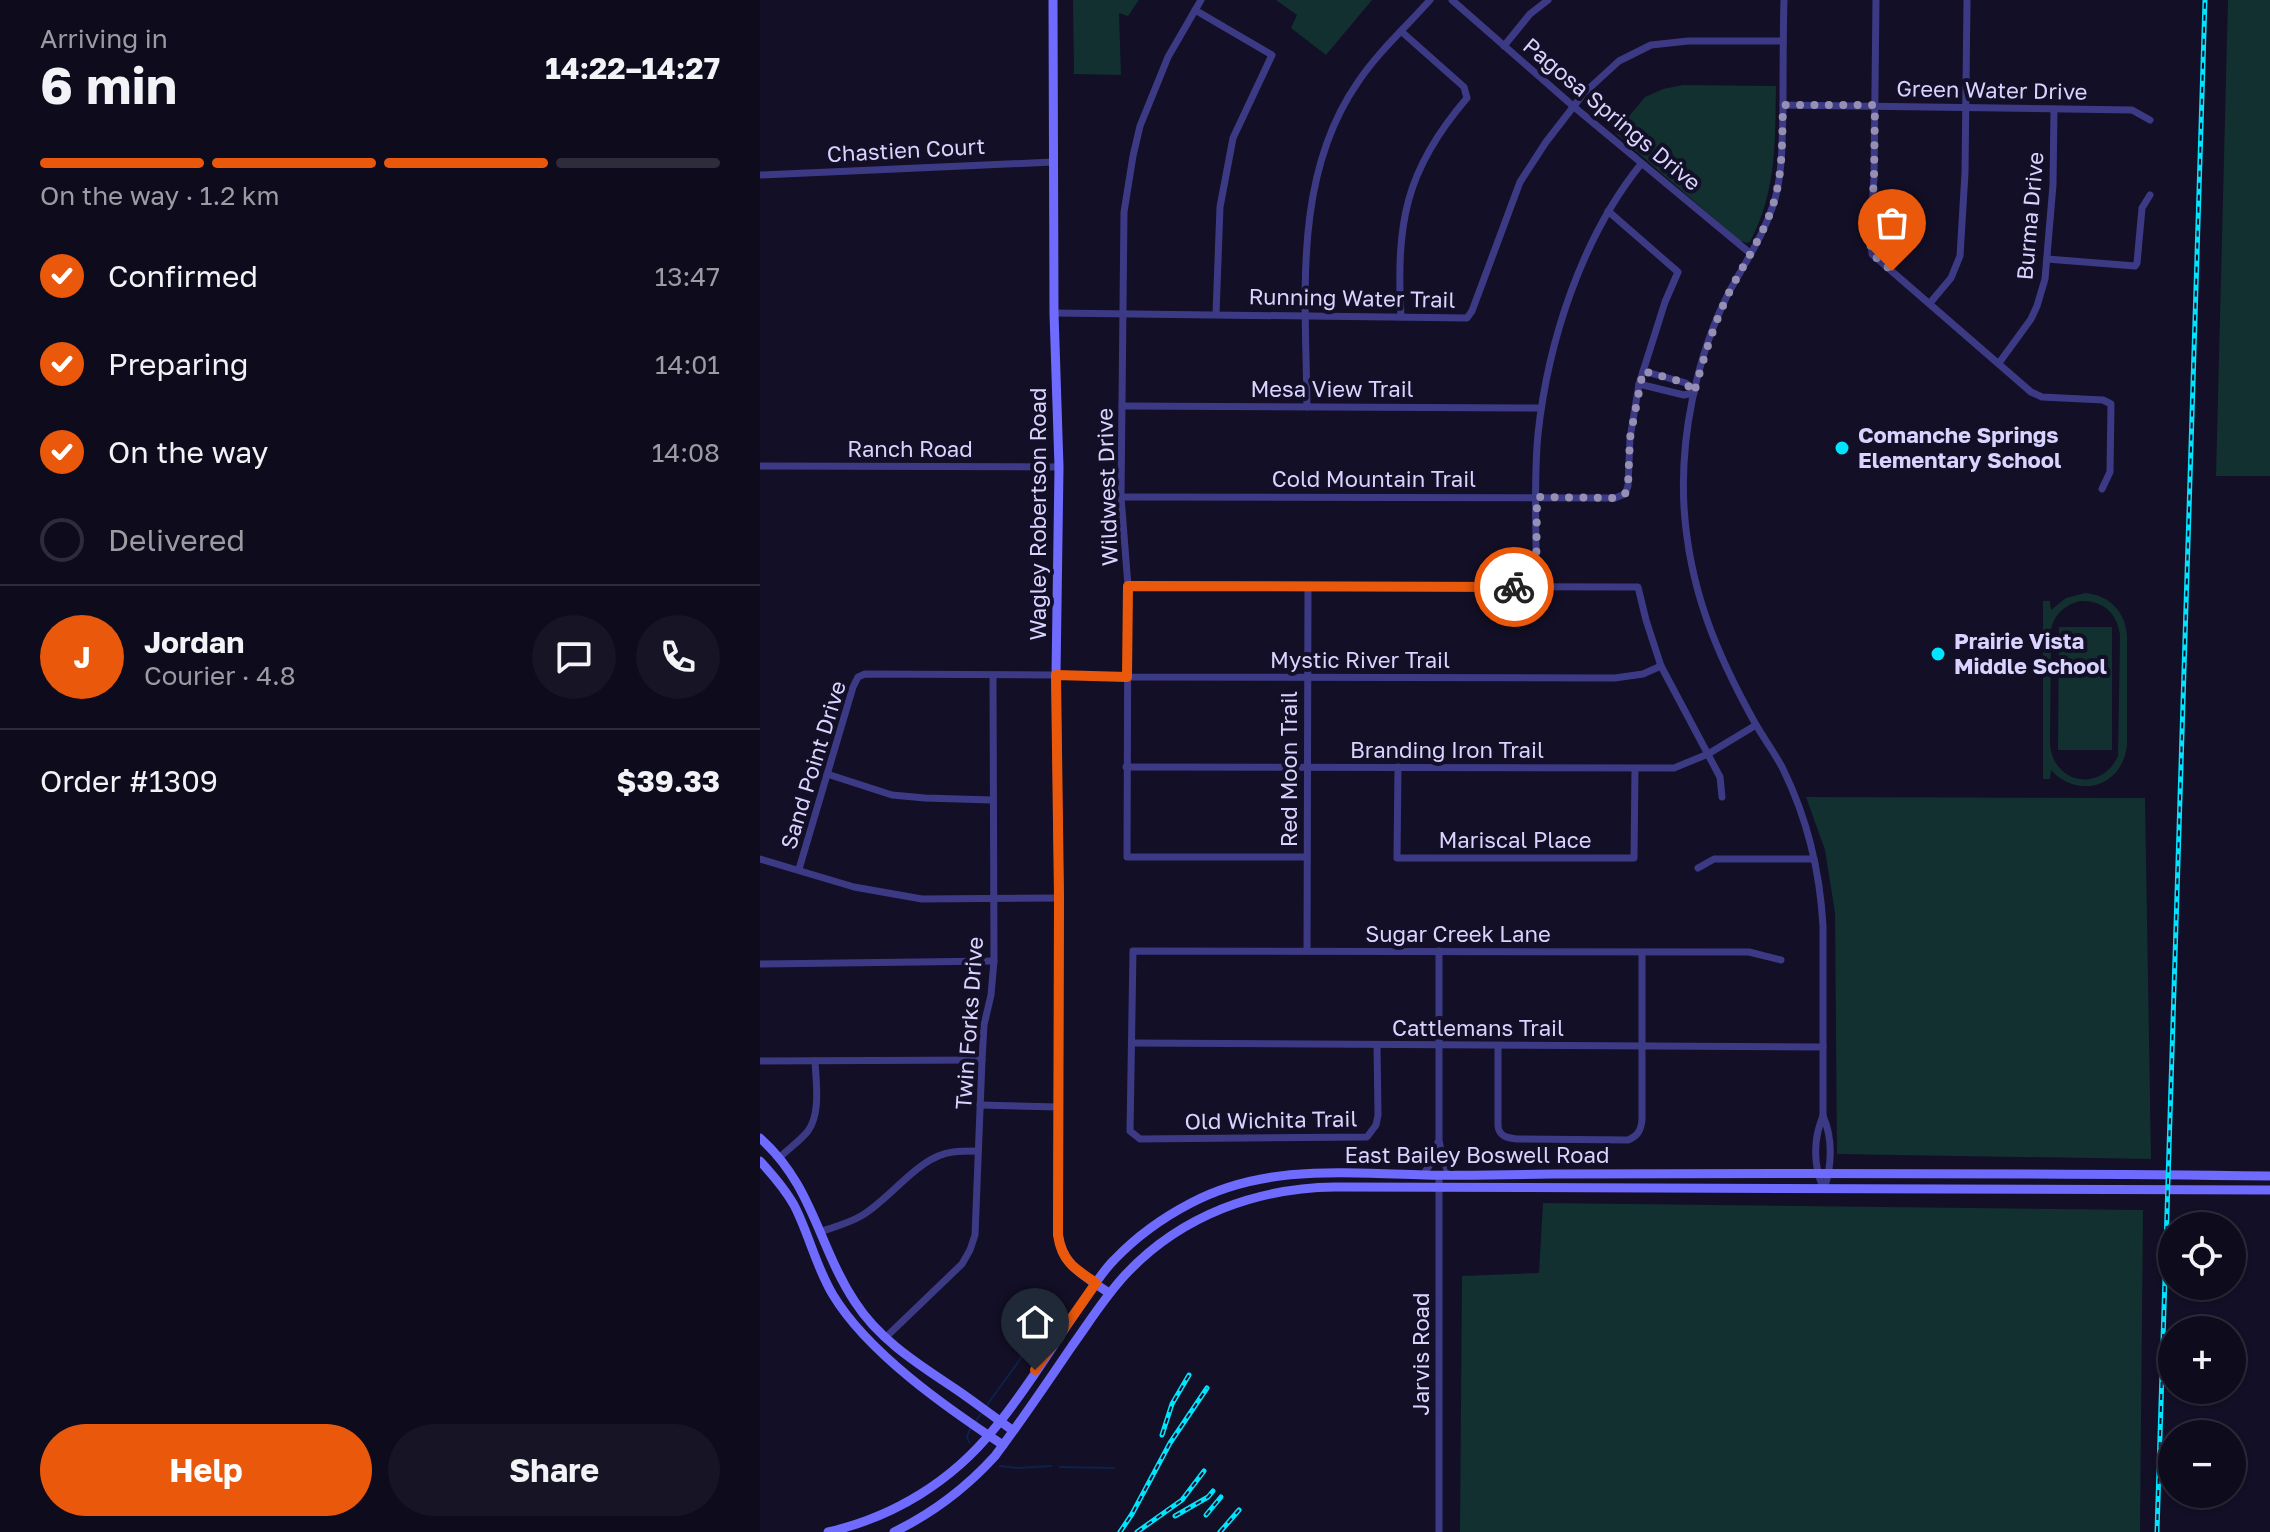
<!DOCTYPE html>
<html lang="en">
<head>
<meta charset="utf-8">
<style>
	:root { --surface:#0e0b1c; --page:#171425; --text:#f1f3f6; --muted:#9b9ba3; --line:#2e2b3b; --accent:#ea580c }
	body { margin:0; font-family:"Golos Text",sans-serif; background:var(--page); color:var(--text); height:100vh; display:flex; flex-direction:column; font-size:30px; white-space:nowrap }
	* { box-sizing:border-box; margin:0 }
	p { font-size:26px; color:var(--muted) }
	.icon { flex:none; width:44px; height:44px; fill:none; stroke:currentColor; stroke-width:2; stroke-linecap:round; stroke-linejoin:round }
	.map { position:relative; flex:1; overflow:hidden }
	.details { display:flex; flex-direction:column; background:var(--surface); width:760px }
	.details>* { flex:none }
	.fabs { position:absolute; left:1398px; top:1212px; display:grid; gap:16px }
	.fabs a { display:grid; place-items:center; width:88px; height:88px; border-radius:50%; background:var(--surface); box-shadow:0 2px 6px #0004,0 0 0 2px var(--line); font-size:40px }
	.pin { position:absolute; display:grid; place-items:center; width:68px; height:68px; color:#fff; margin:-82px -34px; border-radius:50% 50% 50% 0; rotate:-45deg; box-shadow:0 0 8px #0007 }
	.pin .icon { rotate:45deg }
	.courier { position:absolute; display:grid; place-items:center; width:80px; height:80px; margin:-40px; border:6px solid #ea580c; border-radius:50%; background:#fff; color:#222; box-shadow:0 2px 10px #0007 }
	.headline em { font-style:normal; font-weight:700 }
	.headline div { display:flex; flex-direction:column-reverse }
	.headline { display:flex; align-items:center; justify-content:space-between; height:136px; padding:0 40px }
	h1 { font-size:52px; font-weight:700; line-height:60px }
	.bar { display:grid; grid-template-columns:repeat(4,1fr); gap:12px 8px; align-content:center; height:96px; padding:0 40px }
	.bar i { height:10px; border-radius:6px; background:var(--line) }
	.bar .on { background:var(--accent) }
	.bar p { grid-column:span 4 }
	.line { display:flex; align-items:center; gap:20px; padding:0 40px; border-top:2px solid var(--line) }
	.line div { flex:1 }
	.round { display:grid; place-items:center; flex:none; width:84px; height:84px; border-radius:42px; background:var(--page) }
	ol { padding:0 40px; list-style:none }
	li { display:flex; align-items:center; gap:24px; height:88px }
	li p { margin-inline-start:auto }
	li .icon { padding:8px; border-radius:50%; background:var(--accent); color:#fff; stroke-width:4 }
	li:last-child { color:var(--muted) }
	li i { width:44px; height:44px; border:4px solid var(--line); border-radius:50% }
	.primary-button { display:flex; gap:16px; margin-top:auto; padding:16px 40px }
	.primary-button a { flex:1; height:92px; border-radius:48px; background:var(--accent); color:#fff; font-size:32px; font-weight:700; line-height:92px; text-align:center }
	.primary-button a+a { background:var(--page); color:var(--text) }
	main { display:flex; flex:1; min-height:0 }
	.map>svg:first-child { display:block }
	.green { fill:#12302f; fill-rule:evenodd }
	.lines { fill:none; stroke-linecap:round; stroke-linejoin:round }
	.stream { stroke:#0c2248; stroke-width:2 }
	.street { stroke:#3d3a85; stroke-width:7 }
	.secondary { stroke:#6f6bff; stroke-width:9 }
	.rail-casing { stroke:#00e5ff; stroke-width:5 }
	.rail { stroke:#130f26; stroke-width:2; stroke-dasharray:6; stroke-linecap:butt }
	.done { stroke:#948fb3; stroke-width:8; stroke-dasharray:0 14.4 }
	.route { stroke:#ea580c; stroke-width:10 }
	.poi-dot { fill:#00e5ff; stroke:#130f26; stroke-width:3 }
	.labels { text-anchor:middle; stroke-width:8; stroke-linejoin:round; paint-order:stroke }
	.street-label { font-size:22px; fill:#d9d4ff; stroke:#130f26 }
	.poi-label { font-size:22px; font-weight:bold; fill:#d9d4ff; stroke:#130f26; text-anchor:start }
</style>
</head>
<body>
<main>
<section class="details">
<div class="headline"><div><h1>6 min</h1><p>Arriving in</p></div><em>14:22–14:27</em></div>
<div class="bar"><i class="on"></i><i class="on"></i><i class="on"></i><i></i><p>On the way · 1.2 km</p></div>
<ol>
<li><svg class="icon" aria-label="check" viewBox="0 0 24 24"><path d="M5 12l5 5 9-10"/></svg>Confirmed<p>13:47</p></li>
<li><svg class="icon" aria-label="check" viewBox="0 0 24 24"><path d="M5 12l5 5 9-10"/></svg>Preparing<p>14:01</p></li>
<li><svg class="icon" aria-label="check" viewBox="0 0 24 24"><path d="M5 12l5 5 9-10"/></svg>On the way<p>14:08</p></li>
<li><i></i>Delivered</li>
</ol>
<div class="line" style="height:144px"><b class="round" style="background:var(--accent);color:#fff">J</b><div><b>Jordan</b><p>Courier · 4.8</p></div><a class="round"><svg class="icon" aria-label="chat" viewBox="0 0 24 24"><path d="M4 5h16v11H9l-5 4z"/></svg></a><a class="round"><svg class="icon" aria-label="phone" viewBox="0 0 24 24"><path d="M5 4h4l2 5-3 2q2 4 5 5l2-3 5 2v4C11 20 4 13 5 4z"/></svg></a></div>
<div class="line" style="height:104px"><div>Order #1309</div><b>$39.33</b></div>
<div class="primary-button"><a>Help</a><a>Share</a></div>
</section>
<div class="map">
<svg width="1510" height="1532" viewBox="0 0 1510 1532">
	<rect width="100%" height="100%" fill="#130f26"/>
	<!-- green -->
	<g class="green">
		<polygon points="313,0 379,0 368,16 359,13 361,75 314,74"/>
		<polygon points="516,0 612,0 566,55 531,28 537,15"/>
		<polygon points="1468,0 1510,0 1510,476 1456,476"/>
		<path d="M923,85l93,1c-1,57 1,104 -26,156l-3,1 -7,-2 -125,-108 30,-36 18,-8z"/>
		<path d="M1325,593c24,2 40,18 42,42v110c-4,42 -49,55 -76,25l-1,9h-7v-178h7l1,9 15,-12zM1320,601c22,-1 37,11 40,34l-2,121c-16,36 -64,29 -68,-11l1,-116c4,-15 13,-24 29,-28z"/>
		<polygon points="1299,627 1352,627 1352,750 1298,750"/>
		<polygon points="1046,797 1385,798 1391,1159 1077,1154 1075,913 1065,850"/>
		<polygon points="783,1203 1383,1210 1380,1532 700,1532 702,1276 779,1273"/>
	</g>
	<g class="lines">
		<!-- stream -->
		<g class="stream">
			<polyline points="227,1405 285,1325"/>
			<polyline points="215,1422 221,1414"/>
			<polyline points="209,1442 207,1437 210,1429"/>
			<polyline points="240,1466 257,1468 291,1466"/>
			<polyline points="300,1467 354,1468"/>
		</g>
		<!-- street -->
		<g class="street">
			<polyline points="441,0 408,57 380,126 373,156 364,212 361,497 368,586 367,857 547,857"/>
			<polyline points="692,0 813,106 991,254"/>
			<path d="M1024,0c-1,36 -1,72 -1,109 -1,30 0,60 -8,90 -10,35 -31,65 -48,97 -31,63 -47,142 -43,211 5,81 32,146 71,216 9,16 20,30 28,46 24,49 37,103 40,157v190c-10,23 -10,51 1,73"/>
			<polyline points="1116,0 1114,178 1110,234 1112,254 1271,392 1282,397 1343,400 1351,404 1350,472 1342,489"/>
			<polyline points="435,10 512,55 473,138 460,207 456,314"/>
			<polyline points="744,46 770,14 788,0"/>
			<polyline points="1023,105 1372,110 1390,120"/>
			<polyline points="0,175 293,162"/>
			<polyline points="1287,259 1375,266 1377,263 1382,208 1390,195"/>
			<polyline points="1170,303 1191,278 1200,256 1205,173 1207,0"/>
			<polyline points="294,313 707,318 712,311 760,182 786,142 824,93 859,61 891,45 928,41 1023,41"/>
			<path d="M641,317c-5,-94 4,-147 66,-219l-3,-11 -62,-55"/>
			<polyline points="1239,363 1271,319 1277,306 1285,279 1293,185 1294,109"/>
			<polyline points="879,384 924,395 934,393 926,383 883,371"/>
			<polyline points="362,406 781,408"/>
			<path d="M547,407c-1,-109 -15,-230 51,-325 20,-30 48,-55 72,-82"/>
			<polyline points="0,466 299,467"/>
			<polyline points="361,497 855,498 865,494 868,486 870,438 879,384 905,302 918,272 848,211"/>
			<polyline points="368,586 878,587 886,620 901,666 960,777 962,797"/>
			<path d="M776,587c1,-50 -3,-102 2,-153 10,-93 44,-197 103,-270"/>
			<polyline points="366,767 914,768 948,754 996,725"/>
			<polyline points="638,767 637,858 874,858 875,769"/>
			<polyline points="67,774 132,795 165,798 232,800"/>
			<polyline points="0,859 94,887 162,899 299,898"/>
			<polyline points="938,868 954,859 1054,859"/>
			<polyline points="39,869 93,687 98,677 105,674 296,675 367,677 855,678 883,674 901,666"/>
			<polyline points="547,951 548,587"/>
			<polyline points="679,951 679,1140 682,1156 689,1175"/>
			<polyline points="0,964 234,961"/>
			<polyline points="372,1043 1063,1047"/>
			<polyline points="617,1045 618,1115 616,1125 607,1137 380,1139 370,1131 373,951 989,952 1021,960"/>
			<path d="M738,1046v80c1,10 9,12 19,13l111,1c10,-4 13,-10 14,-20v-167"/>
			<polyline points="0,1061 222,1060"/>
			<polyline points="220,1105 298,1107"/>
			<path d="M1063,1116c10,22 9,50 1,73"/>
			<path d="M19,1158c9,-9 21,-17 29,-27 13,-18 8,-49 7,-70"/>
			<polyline points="663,1175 673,1160 678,1142"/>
			<polyline points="679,1175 679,1532"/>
			<path d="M60,1232c14,-5 29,-9 41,-16 31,-18 57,-60 92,-64 8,-1 17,-1 25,-1"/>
			<polyline points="125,1338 202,1264 210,1250 215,1235 222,1060 224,1025 231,995 234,961 233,676"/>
		</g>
		<!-- secondary -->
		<g class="secondary">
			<path d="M293,0l1,313 5,154 -3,208 3,223 -1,337c5,32 27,41 51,58"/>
			<path d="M0,1138c53,47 58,108 95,164 25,39 65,63 102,88 19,13 37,27 55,40"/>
			<path d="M0,1161c12,13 25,28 34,44 15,29 22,62 39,90 35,58 114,113 170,150"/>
			<path d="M68,1532c66,-15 124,-51 166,-103 32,-38 59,-84 87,-124 10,-15 20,-32 33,-45 22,-23 48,-42 77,-57 74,-39 153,-30 234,-28 42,1 85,0 127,-1 240,-1 479,-1 718,2"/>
			<path d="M134,1532c39,-19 72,-44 101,-76 27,-36 52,-73 77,-110 18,-25 34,-51 55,-73 55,-58 130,-85 208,-86l935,3"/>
		</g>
		<!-- rail casing -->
		<g class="rail-casing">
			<g id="rail">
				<polyline points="402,1435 412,1404 429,1375"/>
				<polyline points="446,1515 461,1497"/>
				<polyline points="415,1516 448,1497 453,1491"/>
				<polyline points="360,1532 372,1514 410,1443 447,1388"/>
				<polyline points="377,1532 422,1500 444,1471"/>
				<polyline points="460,1532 479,1510"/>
				<polyline points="1397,1532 1445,0"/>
			</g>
		</g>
		<!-- rail -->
		<use href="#rail" class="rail"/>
	</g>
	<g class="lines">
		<!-- done -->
		<path class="done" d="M754,587h22l1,-90 78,1 10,-4 3,-8 2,-48 13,-67 43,12 8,10c9,-32 18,-64 32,-94 16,-34 39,-64 49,-101 8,-30 7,-61 8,-93h92l-1,73 -4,64 2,12 20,17"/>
		<!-- route -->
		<path class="route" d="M275,1370l61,-87c-21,-14 -34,-21 -38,-48l1,-337 -3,-223 71,2 1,-91 386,1"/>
	</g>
	<!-- markers -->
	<g class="poi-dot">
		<circle cx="1082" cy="448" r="8"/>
		<circle cx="1178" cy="654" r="8"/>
	</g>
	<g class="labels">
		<!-- street labels -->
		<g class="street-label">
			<text transform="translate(1232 90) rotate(1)" y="8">Green Water Drive</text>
			<text transform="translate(852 114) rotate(40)" y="8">Pagosa Springs Drive</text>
			<text transform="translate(146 150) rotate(-3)" y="8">Chastien Court</text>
			<text transform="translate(1270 216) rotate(-85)" y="8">Burma Drive</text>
			<text transform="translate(592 298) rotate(1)" y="8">Running Water Trail</text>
			<text x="572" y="397">Mesa View Trail</text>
			<text x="150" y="457">Ranch Road</text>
			<text x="614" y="487">Cold Mountain Trail</text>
			<text transform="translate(347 487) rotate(-92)" y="8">Wildwest Drive</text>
			<text transform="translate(278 514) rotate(-90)" y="8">Wagley Robertson Road</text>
			<text x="600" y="668">Mystic River Trail</text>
			<text x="687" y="758">Branding Iron Trail</text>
			<text transform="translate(53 765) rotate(-73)" y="8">Sand Point Drive</text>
			<text transform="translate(529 769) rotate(-90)" y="8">Red Moon Trail</text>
			<text x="755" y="848">Mariscal Place</text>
			<text x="698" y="942">Sugar Creek Lane</text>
			<text transform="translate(209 1023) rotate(-86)" y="8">Twin Forks Drive</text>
			<text x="718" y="1036">Cattlemans Trail</text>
			<text transform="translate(511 1120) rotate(-1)" y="8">Old Wichita Trail</text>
			<text x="717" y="1163">East Bailey Boswell Road</text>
			<text transform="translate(661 1354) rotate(-90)" y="8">Jarvis Road</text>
		</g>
		<!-- poi labels -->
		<g class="poi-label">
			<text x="1098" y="443">Comanche Springs<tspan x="1098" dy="25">Elementary School</tspan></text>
			<text x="1194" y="649">Prairie Vista<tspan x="1194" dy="25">Middle School</tspan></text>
		</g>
	</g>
</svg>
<div class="fabs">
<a><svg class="icon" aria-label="locate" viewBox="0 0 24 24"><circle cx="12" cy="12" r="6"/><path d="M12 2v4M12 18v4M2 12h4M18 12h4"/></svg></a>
<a>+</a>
<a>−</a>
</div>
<div class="pin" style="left:1132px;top:271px;background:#ea580c"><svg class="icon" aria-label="bag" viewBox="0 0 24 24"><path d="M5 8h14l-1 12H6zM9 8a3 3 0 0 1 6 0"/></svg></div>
<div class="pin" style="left:275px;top:1370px;background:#1f2937"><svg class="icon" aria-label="home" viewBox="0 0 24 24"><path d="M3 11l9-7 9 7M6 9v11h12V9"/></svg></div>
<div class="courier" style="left:754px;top:587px"><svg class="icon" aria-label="bike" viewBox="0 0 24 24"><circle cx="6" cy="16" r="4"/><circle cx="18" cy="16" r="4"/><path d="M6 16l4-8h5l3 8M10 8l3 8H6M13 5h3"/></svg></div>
</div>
</main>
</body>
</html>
